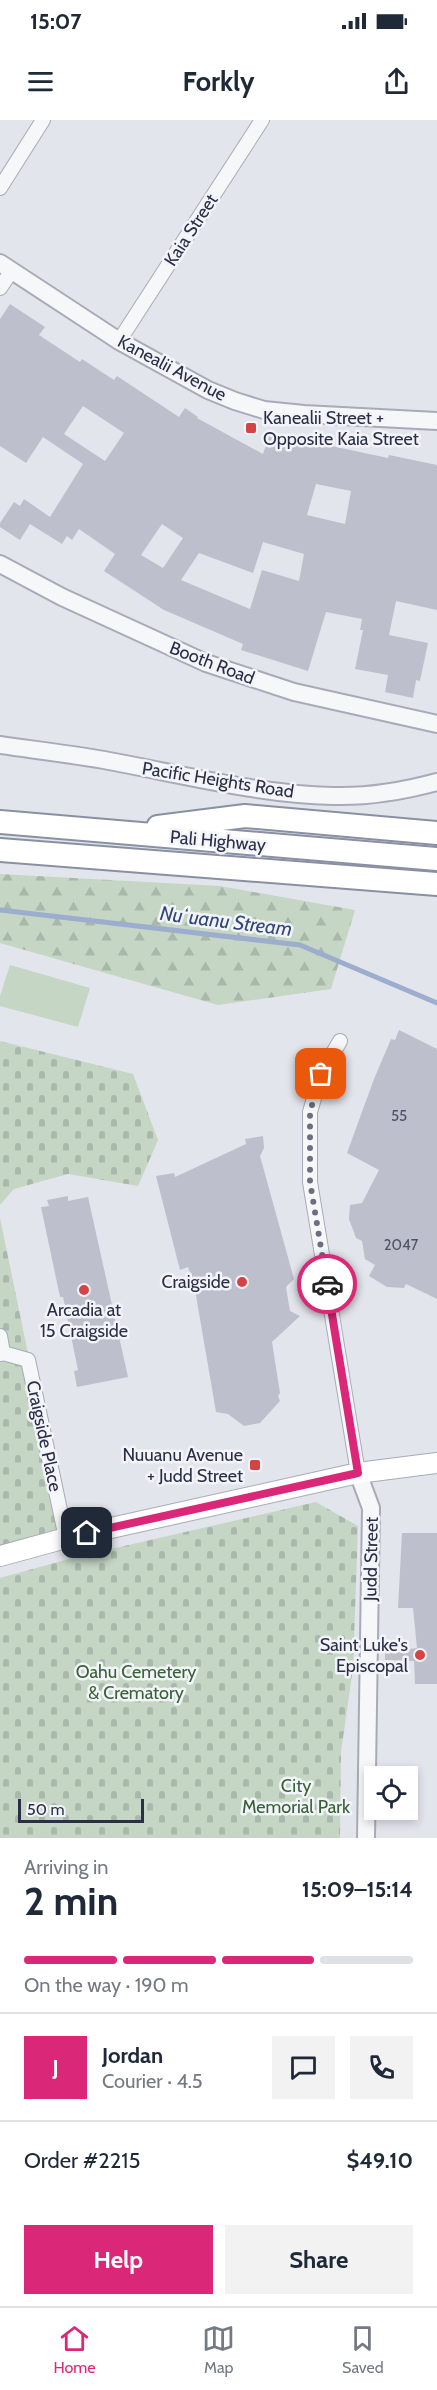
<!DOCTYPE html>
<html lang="en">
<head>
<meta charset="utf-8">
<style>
	:root { --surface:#fff; --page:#f2f2f3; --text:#1f2937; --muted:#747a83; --line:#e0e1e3; --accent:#db2777 }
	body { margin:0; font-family:Cabin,sans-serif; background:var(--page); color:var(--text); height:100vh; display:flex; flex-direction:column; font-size:22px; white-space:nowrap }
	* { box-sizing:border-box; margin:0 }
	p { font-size:20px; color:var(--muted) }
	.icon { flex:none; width:33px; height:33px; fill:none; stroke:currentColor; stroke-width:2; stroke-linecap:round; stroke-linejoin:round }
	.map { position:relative; height:1718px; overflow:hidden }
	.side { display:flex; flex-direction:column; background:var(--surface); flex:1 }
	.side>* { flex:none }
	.tools { position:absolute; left:364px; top:1646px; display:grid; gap:12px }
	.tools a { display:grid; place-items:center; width:54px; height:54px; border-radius:0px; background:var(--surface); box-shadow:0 3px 9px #0003; font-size:30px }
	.scale { position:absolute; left:18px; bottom:15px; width:126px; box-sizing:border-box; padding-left:6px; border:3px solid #2a2f45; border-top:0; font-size:16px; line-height:21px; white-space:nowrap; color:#2a2f45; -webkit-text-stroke:4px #f3f4f9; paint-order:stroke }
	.pin { position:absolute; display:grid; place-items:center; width:51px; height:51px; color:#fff; margin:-26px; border-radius:12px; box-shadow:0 3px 9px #0006 }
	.courier { position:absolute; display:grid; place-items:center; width:60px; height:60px; margin:-30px; border:4px solid #db2777; border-radius:50%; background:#fff; color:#222; box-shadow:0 2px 8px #0007 }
	.headline em { font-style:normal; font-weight:800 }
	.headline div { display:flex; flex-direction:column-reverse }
	.headline { display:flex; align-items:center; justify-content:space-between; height:102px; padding:0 24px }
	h1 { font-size:39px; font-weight:800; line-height:45px }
	.bar { display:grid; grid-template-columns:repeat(4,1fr); gap:9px 6px; align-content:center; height:72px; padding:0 24px }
	.bar i { height:8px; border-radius:4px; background:var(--line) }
	.bar .selected { background:var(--accent) }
	.bar p { grid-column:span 4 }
	.line { display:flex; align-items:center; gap:15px; padding:0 24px; border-top:2px solid var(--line) }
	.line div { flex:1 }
	.round { display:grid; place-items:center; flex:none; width:63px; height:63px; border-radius:0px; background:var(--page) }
	.primary-button { display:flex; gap:12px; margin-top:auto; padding:12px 24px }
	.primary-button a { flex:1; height:69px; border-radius:0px; background:var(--accent); color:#fff; font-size:24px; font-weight:800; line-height:69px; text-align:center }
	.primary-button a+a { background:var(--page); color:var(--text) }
	.status { display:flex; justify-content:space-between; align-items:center; height:42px; padding:0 30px; background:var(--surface); direction:ltr }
	.status svg { height:16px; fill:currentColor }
	header { display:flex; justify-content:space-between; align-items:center; height:78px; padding:0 24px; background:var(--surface); font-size:27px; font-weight:800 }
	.tabs { display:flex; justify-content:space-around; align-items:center; height:84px; border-top:2px solid var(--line); background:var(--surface); font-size:16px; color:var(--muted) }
	.tabs a { display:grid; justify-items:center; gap:3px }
	.tabs .selected { color:var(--accent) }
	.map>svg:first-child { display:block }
	.forest { fill:url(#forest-firs) }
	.cemetery { fill:url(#cemetery-stones) }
	.pitch { fill:#c5d6c4 }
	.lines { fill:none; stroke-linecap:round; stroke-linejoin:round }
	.stream { stroke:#9dadcd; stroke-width:5 }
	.building { fill:#bdc0cc; fill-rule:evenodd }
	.minor-casing { stroke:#a8abb7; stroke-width:16 }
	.tertiary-casing { stroke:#a8abb7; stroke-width:20 }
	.secondary-casing { stroke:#a8abb7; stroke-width:22 }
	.trunk-casing { stroke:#8990a3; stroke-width:26 }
	.minor { stroke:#f6f7f9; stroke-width:14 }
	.tertiary { stroke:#f6f7f9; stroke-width:16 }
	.secondary { stroke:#fff; stroke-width:20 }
	.trunk { stroke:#fff; stroke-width:22 }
	.done { stroke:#6b6f7f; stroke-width:6; stroke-dasharray:0 10.8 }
	.route { stroke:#db2777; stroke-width:8 }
	.poi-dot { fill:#d44444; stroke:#f3f4f9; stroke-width:2 }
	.labels { text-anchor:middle; stroke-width:5; stroke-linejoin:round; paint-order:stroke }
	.number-label { font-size:15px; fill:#4f5367 }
	.street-label { font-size:18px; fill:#2a2f45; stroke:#f3f4f9 }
	.poi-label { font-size:18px; fill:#2a2f45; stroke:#f3f4f9; text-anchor:end }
	.park-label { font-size:18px; fill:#386136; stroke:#f3f4f9 }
	.water-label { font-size:20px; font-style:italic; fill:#32477b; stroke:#f3f4f9 }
</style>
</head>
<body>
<div class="status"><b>15:07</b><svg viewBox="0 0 49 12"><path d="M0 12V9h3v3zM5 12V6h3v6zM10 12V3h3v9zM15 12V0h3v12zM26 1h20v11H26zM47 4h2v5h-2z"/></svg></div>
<header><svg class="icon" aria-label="menu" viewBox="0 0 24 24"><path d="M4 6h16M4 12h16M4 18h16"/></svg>Forkly<svg class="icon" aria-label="share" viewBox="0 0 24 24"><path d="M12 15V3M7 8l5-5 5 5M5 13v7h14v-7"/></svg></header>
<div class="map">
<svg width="437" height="1718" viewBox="0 0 437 1718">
	<defs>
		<pattern id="forest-firs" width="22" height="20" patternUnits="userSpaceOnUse" patternTransform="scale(1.5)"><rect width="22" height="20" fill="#c5d6c4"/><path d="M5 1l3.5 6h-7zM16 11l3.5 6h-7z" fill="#a9b8aa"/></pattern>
		<pattern id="cemetery-stones" width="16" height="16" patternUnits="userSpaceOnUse" patternTransform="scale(1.5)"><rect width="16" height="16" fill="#c5d6c4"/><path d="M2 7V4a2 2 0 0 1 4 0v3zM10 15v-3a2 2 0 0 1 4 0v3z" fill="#a9b8aa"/></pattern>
	</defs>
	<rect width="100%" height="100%" fill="#e3e5ec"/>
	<!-- forest -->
	<polygon class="forest" points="0,754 220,766 355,790 331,869 218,885 0,823"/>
	<!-- cemetery -->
	<g class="cemetery">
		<polygon points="0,921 133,954 158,1020 138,1066 68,1054 14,1069 0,1085"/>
		<polygon points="0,1098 66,1418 0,1431"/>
		<polygon points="316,1382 358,1406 353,1548 341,1632 340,1718 0,1718 0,1458 76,1437"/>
	</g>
	<!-- pitch -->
	<polygon class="pitch" points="10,845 90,868 78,907 0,886 0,876"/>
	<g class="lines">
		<!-- stream -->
		<polyline class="stream" points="0,790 300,825 437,883"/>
	</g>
	<!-- building -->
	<g class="building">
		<path d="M10,184l35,23 -6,8 41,27 2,-3 32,21 3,-4 62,41 6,-9 13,9 -1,1 66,36 6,-18 31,9 2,-8 25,8 61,13 1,-3 48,10v145l-41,-9 -7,34 39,8 -8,38 -4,-1 -3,18 -28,-6 3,-17 -33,-6 8,-39h-3l2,-11 -36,-7 -18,59 -67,-21 2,-6 -79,-34 -60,-39 11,-17 -36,-25 -7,11 -5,-4 -5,8 -32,-20 -10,16 -20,-13v-4l14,-21 6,4 4,-7 26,18 33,-53 -40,-27 -17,26 -26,-17v-127zM83,286l41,27 -19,28 -41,-27zM316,364l35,7 -6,33 -38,-9zM162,404l21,14 -20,30 -22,-13zM263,422l41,12 -5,27 -37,-11 -12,39 -69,-29 18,-27 54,20z"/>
		<polygon points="399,910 437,929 437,1179 406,1164 404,1168 387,1167 369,1156 375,1145 365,1139 362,1121 356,1118 349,1099 350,1085 362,1083 379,1050 347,1033 374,959 391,919 395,920"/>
		<polygon points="263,1016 264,1028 260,1036 294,1159 286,1167 290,1191 300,1196 272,1222 280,1273 278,1276 280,1281 260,1303 244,1306 228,1294 216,1292 194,1164 188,1147 180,1150 156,1056 174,1053 175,1057 246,1024 245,1019"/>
		<polygon points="68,1076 68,1081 88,1077 128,1257 77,1267 74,1251 78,1250 63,1177 60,1177 41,1087 49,1086 47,1080"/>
		<polygon points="402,1413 437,1413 437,1564 415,1564 414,1541 385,1540 385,1532 417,1528 413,1488 398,1488"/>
	</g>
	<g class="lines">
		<!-- minor casing -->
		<g class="minor-casing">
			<g id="minor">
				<polyline points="0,68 43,0"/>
				<polyline points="0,168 12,150"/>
				<polyline points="119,221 262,0"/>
				<polyline points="340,921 321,954 310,992 310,1062 358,1353"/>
				<polyline points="0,1216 3,1233 0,1234"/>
				<polyline points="3,1233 28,1240 66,1418"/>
			</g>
		</g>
		<!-- tertiary casing -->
		<g class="tertiary-casing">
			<g id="tertiary">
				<polyline points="0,143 119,221 208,270 235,281 264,290 304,294 437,301"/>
				<polyline points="0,444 62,477 206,543 294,572 437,604"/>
				<path d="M0,625c35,5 69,9 104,15 76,14 152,34 229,36 35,1 71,-5 104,-14"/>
				<polyline points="358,1353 371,1388 366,1718"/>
			</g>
		</g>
		<!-- secondary casing -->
		<g class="secondary-casing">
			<polyline id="secondary" points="0,1436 66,1418 358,1353 437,1343"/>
		</g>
		<!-- trunk casing -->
		<g class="trunk-casing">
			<g id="trunk">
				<polyline points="0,702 437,739"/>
				<polyline points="158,707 245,696 437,713"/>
				<polyline points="0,730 437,764"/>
			</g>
		</g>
		<!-- minor -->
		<use href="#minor" class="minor"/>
		<!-- tertiary -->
		<use href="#tertiary" class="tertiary"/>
		<!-- secondary -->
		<use href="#secondary" class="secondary"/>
		<!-- trunk -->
		<use href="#trunk" class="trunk"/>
	</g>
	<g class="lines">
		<!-- done -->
		<polyline class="done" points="321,954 310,992 310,1062 327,1164"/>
		<!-- route -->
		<polyline class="route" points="87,1413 358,1353 327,1164"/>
	</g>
	<!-- markers -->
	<g class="poi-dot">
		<rect x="245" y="302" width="12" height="12" rx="3"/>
		<circle cx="242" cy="1162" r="6"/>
		<circle cx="84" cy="1170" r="6"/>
		<rect x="249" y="1339" width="12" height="12" rx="3"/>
		<circle cx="420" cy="1535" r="6"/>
	</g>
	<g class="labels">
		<!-- number labels -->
		<g class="number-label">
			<text x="399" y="1001">55</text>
			<text x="401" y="1130">2047</text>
		</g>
		<!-- street labels -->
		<g class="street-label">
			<text transform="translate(191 110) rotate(-57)" y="6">Kaia Street</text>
			<text transform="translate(172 248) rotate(28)" y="6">Kanealii Avenue</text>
			<text transform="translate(212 543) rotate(21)" y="6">Booth Road</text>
			<text transform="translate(218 660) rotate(9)" y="6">Pacific Heights Road</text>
			<text transform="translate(218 721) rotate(5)" y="6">Pali Highway</text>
			<text transform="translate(44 1316) rotate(78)" y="6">Craigside Place</text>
			<text transform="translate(371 1439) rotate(-89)" y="6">Judd Street</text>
		</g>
		<!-- poi labels -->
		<g class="poi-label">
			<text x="263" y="304" text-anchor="start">Kanealii Street +<tspan x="263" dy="21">Opposite Kaia Street</tspan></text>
			<text x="230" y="1168">Craigside</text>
			<text x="84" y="1196" text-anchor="middle">Arcadia at<tspan x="84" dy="21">15 Craigside</tspan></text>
			<text x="243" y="1341">Nuuanu Avenue<tspan x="243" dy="21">+ Judd Street</tspan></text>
			<text x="408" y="1531">Saint Luke's<tspan x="408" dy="21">Episcopal</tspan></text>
		</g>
		<!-- park labels -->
		<g class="park-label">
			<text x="136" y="1558">Oahu Cemetery<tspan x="136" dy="21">&amp; Crematory</tspan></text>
			<text x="296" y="1672">City<tspan x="296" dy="21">Memorial Park</tspan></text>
		</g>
		<!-- water labels -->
		<g class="water-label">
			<text transform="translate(226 801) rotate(7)" y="7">Nuʻuanu Stream</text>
		</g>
	</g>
</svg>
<div class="tools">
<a><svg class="icon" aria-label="locate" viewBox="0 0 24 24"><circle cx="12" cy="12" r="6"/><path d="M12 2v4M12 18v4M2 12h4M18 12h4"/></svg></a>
</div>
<div class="scale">50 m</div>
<div class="pin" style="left:321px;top:954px;background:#ea580c"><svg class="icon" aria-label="bag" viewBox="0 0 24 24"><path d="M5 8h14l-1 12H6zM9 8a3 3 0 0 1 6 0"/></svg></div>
<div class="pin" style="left:87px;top:1413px;background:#1f2937"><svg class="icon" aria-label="home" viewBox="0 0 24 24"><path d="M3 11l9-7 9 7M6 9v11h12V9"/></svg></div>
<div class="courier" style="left:327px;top:1164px"><svg class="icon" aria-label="car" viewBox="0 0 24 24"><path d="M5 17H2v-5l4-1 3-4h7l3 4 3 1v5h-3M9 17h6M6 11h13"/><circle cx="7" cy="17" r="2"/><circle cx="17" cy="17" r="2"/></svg></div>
</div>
<section class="side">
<div class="headline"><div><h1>2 min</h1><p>Arriving in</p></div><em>15:09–15:14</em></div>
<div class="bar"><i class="selected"></i><i class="selected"></i><i class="selected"></i><i></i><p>On the way · 190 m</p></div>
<div class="line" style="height:108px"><b class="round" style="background:var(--accent);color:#fff">J</b><div><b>Jordan</b><p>Courier · 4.5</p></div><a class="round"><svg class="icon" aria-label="chat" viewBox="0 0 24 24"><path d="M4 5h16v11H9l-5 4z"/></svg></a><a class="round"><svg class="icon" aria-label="phone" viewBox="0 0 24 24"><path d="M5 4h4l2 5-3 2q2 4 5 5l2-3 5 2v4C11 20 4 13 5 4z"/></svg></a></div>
<div class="line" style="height:78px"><div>Order #2215</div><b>$49.10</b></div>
<div class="primary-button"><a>Help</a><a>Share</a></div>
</section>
<nav class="tabs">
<a class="selected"><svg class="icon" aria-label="home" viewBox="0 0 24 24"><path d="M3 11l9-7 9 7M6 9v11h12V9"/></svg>Home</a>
<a><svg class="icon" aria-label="map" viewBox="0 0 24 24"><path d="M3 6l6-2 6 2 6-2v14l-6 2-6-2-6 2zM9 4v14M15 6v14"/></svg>Map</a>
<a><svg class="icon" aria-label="saved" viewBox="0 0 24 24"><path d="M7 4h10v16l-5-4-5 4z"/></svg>Saved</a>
</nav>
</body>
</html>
